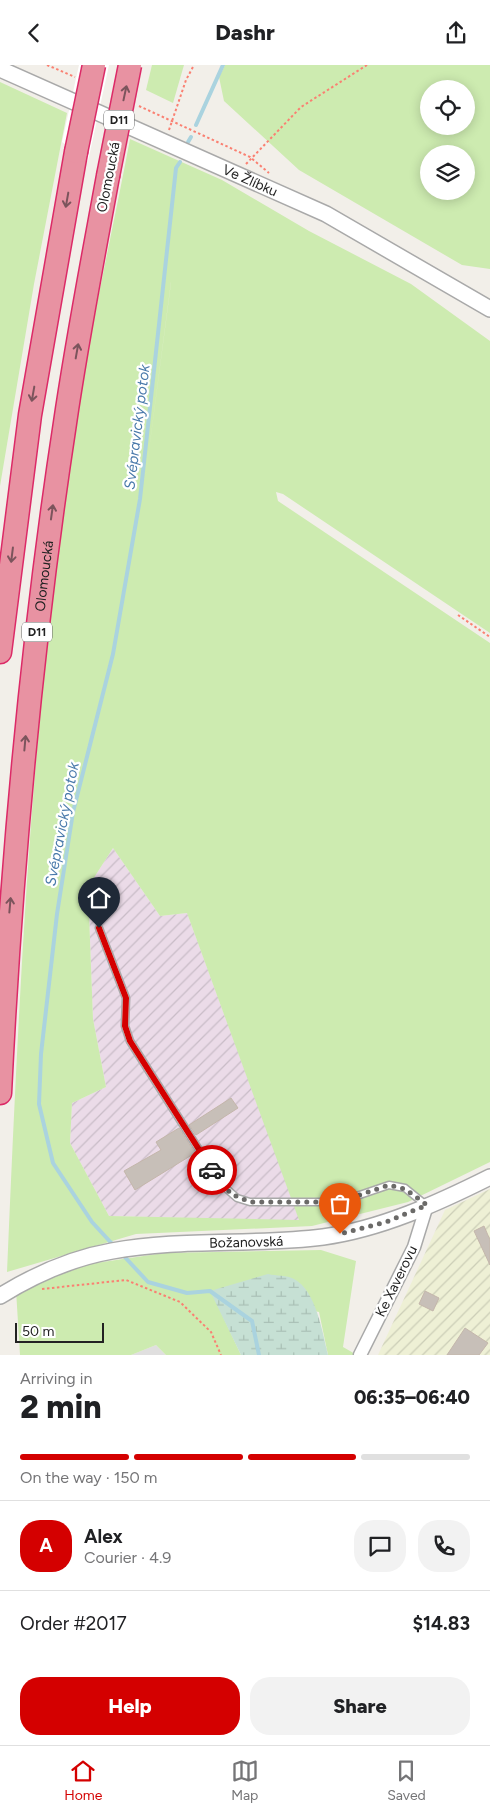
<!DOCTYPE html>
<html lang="en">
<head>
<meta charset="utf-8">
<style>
	:root { --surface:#fff; --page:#f2f2f2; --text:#202124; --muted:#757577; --line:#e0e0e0; --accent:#d40000 }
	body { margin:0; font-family:Figtree,sans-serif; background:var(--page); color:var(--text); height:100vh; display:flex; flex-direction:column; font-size:19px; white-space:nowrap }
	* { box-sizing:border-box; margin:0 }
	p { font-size:16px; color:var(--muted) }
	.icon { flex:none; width:28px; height:28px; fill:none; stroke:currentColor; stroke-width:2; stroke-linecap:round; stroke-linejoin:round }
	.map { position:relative; height:1290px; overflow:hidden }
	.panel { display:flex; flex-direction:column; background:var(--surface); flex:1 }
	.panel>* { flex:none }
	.fabs { position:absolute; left:420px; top:15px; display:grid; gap:10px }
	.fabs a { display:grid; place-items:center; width:55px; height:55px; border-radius:50%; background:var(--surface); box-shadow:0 2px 12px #0003; font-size:25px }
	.scale { position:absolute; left:15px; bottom:12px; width:89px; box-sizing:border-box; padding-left:5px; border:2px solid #222; border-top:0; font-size:14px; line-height:18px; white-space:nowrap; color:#222; -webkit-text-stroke:4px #fff; paint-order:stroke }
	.pin { position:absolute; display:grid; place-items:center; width:42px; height:42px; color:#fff; margin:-51px -21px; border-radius:50% 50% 50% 0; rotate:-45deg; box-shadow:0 0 5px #0007 }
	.pin .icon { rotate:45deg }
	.courier { position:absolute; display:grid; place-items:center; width:50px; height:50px; margin:-25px; border:4px solid #d40000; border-radius:50%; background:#fff; color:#222; box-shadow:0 1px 6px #0007 }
	.summary em { font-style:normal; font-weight:800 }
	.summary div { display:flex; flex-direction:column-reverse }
	.summary { display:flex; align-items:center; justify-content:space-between; height:85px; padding:0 20px }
	h1 { font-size:32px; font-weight:800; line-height:38px }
	.bar { display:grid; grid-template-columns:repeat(4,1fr); gap:8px 5px; align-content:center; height:60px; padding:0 20px }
	.bar i { height:6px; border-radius:4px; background:var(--line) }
	.bar .selected { background:var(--accent) }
	.bar p { grid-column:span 4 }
	.line { display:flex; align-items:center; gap:12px; padding:0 20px; border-top:1px solid var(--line) }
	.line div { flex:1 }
	.round { display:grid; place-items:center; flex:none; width:52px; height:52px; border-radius:20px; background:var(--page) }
	.button { display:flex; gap:10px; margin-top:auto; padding:10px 20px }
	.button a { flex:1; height:58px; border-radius:20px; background:var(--accent); color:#fff; font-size:20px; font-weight:800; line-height:58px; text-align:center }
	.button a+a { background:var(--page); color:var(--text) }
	header { display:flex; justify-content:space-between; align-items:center; height:65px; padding:0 20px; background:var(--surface); font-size:22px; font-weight:800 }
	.dock { display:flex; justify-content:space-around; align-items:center; height:70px; border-top:1px solid var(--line); background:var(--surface); font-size:14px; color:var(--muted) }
	.dock a { display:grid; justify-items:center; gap:2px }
	.dock .selected { color:var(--accent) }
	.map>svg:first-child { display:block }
	.residential { fill:#e0dfdf }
	.industrial { fill:url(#industrial-furrows) }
	.farmland { fill:url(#farmland-furrows) }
	.grass { fill:#cdebb0; fill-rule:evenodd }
	.wetland { fill:url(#wetland-marsh) }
	.pier { fill:#fff }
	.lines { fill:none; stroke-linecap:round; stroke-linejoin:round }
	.stream { stroke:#aad3df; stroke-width:4 }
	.building { fill:#c7bfb8; stroke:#c4b6ab }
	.service-casing { stroke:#a9a9a9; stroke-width:9 }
	.minor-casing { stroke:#a9a9a9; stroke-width:15 }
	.tertiary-casing { stroke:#a9a9a9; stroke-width:18 }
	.motorway-casing { stroke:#dc2a67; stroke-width:25 }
	.path { stroke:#fa8072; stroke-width:2; stroke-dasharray:2.5 2.5; stroke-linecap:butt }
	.service { stroke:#fff; stroke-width:6 }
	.minor { stroke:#fff; stroke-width:12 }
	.tertiary { stroke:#fff; stroke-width:15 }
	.motorway { stroke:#e892a2; stroke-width:22 }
	.motorway-bridge-casing { stroke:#dc2a67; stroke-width:25; stroke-linecap:butt }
	.motorway-bridge { stroke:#e892a2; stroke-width:22 }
	.oneway { stroke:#7b545c }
	.done { stroke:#6b6a68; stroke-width:5; stroke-dasharray:0 9 }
	.route { stroke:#d40000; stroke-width:6 }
	.labels { text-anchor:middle; stroke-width:4.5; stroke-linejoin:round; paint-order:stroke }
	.shield { fill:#fff; stroke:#646464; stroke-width:1 }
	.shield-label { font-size:12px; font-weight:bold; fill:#222 }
	.street-label { font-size:14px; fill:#222; stroke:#fff }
	.water-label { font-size:15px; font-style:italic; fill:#4a7aab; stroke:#fff }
</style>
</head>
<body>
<header><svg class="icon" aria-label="back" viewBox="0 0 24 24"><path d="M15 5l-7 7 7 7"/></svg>Dashr<svg class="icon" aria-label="share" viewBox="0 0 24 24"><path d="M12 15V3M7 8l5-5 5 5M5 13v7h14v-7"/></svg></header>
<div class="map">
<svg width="490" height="1290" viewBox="0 0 490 1290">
	<defs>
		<pattern id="industrial-furrows" width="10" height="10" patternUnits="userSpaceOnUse" patternTransform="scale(1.25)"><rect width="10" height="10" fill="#ebdbe8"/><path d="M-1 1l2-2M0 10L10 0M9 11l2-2" fill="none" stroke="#c9bcc7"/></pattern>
		<pattern id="farmland-furrows" width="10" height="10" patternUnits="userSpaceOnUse" patternTransform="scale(1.25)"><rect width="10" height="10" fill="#eef0d5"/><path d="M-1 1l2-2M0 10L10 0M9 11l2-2" fill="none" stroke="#ccceb7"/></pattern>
		<pattern id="wetland-marsh" width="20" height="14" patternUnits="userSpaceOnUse" patternTransform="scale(1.25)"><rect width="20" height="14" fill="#c6e0d4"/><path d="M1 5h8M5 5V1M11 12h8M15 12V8" fill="none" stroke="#aac0b6"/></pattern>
	</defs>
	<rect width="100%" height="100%" fill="#f2efe9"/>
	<!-- residential -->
	<polygon class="residential" points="156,1280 166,1290 131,1290"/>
	<!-- industrial -->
	<polygon class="industrial" points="113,783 160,851 187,848 300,1156 109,1151 70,1078 72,1038 106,1022 93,954 88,822"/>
	<!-- farmland -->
	<polygon class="farmland" points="490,1124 490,1290 378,1290 445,1145"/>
	<!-- grass -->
	<g class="grass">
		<polygon points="152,0 184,0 173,38 146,25"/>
		<path d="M225,0h265v204l-28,-4 -163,-95 -75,-69 -5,-24zM429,24h37v37h-37zM429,89h37v37h-37z"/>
		<polygon points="0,17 67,48 34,219 0,421"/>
		<path d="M130,74l92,41 87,51 102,53 79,57v292l-207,-139 -7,-2 2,9 212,142v519l-82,40 -96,24 -176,8 -129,38c12,-276 24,-554 65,-828 15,-102 39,-204 58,-305zM171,217l-33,252 33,-251zM113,783l47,68 27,-3 112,307 -190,-4 -39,-73 2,-40 34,-16 -13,-68 -5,-132z"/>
		<polygon points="321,1185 356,1196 343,1282 357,1290 328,1290 319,1247 211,1226 241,1290 166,1290 156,1280 131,1290 20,1290 16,1225 89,1199 164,1188"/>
	</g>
	<!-- wetland -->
	<path class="wetland" d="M268,1209c8,2 19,1 26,5 22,11 29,55 34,76h-87l-31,-64z"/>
	<!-- pier -->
	<polygon class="pier" points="79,0 109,0 88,96 62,77"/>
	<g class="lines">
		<!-- stream -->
		<g class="stream">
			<polyline points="196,60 223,0"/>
			<polyline points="188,77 191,72"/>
			<polyline points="115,1182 92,1157 53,1098 39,1039 41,989 57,849 73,747 113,589 140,434 176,103 180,97"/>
			<polyline points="122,1189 148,1217 187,1228 210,1226 252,1256 259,1290"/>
		</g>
	</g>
	<!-- building -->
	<g class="building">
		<polygon points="231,1033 238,1043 196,1070 189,1060"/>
		<polygon points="179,1063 195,1088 135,1125 124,1106 161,1085 156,1077"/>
		<polygon points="484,1161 490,1175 490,1200 474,1166"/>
		<polygon points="425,1226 439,1233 433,1246 419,1239"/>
		<polygon points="465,1263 488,1278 479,1290 447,1290"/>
	</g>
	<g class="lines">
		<!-- service casing -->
		<g class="service-casing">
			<polyline id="service" points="99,863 126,933 125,961 130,976 220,1118 237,1133 250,1137 339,1137 389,1120 405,1123 426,1140"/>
		</g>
		<!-- minor casing -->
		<g class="minor-casing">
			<polyline id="minor" points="360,1290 414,1182 427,1140"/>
		</g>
		<!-- tertiary casing -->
		<g class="tertiary-casing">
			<g id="tertiary">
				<path id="s1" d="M0,4l326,145 164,95"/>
				<path id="s2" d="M0,1231c34,-21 72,-38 112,-45 69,-13 141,-5 211,-14 58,-8 115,-34 167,-60"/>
			</g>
		</g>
		<!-- motorway casing -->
		<g class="motorway-casing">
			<g id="motorway">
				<polyline points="0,587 30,350 76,87"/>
				<path id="s3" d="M0,1028c11,-224 31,-448 65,-670 12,-83 28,-165 43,-247"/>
			</g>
		</g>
		<!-- path -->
		<g class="path">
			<polyline points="47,0 75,12"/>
			<polyline points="139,41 250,92 269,108"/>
			<polyline points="169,65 186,15 194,0"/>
			<polyline points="246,99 301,42 367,0"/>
			<polyline points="458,550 490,572"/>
			<polyline points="42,1224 126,1215 180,1237 211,1267 221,1290"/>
		</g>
		<!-- service -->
		<use href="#service" class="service"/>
		<!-- minor -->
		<use href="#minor" class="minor"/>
		<!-- tertiary -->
		<use href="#tertiary" class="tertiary"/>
		<!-- motorway -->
		<use href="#motorway" class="motorway"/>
		<!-- motorway-bridge casing -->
		<g class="motorway-bridge-casing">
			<g id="motorway-bridge">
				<polyline points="76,87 94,0"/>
				<polyline points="108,111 130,0"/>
			</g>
		</g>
		<!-- motorway-bridge -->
		<use href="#motorway-bridge" class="motorway-bridge"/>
	</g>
	<!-- one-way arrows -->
	<defs><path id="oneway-shaft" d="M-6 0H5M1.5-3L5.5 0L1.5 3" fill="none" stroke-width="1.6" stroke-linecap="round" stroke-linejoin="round" transform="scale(1.25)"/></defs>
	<g class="oneway">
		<use href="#oneway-shaft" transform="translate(125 28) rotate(-78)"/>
		<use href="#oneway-shaft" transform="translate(67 135) rotate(100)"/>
		<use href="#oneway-shaft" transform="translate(77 286) rotate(-80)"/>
		<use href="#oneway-shaft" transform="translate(33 329) rotate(100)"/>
		<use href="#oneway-shaft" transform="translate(52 447) rotate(-82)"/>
		<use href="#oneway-shaft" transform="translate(12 490) rotate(97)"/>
		<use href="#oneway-shaft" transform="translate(25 678) rotate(-85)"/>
		<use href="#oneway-shaft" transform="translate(10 840) rotate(-85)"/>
	</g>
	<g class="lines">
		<!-- done -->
		<polyline class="done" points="212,1105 231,1129 250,1137 339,1137 389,1120 405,1124 427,1140 386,1157 340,1169"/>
		<!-- route -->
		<polyline class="route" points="99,863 126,933 125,961 130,976 212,1105"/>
	</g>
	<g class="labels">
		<!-- shield labels -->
		<g class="shield">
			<rect x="104" y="45.5" width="30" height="19" rx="4"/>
			<rect x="22" y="557.5" width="30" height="19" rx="4"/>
		</g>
		<g class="shield-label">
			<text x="119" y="59">D11</text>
			<text x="37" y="571">D11</text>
		</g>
		<!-- street labels -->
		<g class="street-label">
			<text transform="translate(108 112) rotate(-79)" y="5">Olomoucká</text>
			<text dy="5" stroke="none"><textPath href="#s1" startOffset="274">Ve Žlíbku</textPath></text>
			<text dy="5" stroke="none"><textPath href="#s3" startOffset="519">Olomoucká</textPath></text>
			<text dy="5" stroke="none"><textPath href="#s2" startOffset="256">Božanovská</textPath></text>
			<text transform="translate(396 1216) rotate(-64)" y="5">Ke Xaverovu</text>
		</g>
		<!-- water labels -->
		<g class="water-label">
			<text transform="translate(137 362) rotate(-83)" y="5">Svépravický potok</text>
			<text transform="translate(62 759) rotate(-79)" y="5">Svépravický potok</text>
		</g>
	</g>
</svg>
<div class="fabs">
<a><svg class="icon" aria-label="locate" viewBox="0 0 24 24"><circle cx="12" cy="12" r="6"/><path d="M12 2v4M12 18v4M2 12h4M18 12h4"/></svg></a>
<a><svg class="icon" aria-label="layers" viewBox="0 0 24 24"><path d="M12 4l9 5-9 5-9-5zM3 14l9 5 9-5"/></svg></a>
</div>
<div class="scale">50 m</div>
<div class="pin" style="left:340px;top:1169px;background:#ea580c"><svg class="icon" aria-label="bag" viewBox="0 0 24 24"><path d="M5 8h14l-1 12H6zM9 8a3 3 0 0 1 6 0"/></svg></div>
<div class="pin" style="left:99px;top:863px;background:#1f2937"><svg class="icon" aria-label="home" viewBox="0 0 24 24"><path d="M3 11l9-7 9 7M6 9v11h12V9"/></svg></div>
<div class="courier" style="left:212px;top:1105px"><svg class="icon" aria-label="car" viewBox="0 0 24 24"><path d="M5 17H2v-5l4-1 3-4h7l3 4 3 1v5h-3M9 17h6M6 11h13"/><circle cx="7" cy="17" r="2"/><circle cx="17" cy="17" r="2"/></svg></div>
</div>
<section class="panel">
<div class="summary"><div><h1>2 min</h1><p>Arriving in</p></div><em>06:35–06:40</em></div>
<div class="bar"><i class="selected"></i><i class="selected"></i><i class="selected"></i><i></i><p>On the way · 150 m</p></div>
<div class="line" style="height:90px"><b class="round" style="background:var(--accent);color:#fff">A</b><div><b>Alex</b><p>Courier · 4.9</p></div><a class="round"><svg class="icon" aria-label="chat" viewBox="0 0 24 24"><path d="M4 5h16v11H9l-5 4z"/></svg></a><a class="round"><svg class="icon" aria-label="phone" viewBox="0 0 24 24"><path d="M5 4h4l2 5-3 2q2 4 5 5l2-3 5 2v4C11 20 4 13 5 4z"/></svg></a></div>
<div class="line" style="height:65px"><div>Order #2017</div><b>$14.83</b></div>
<div class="button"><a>Help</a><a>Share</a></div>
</section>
<nav class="dock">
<a class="selected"><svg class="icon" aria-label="home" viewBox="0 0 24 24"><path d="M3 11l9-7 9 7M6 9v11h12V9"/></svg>Home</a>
<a><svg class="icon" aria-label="map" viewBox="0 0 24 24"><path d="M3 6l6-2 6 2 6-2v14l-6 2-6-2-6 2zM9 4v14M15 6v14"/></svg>Map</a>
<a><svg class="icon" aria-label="saved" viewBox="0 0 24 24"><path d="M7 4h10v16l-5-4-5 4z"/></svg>Saved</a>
</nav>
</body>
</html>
